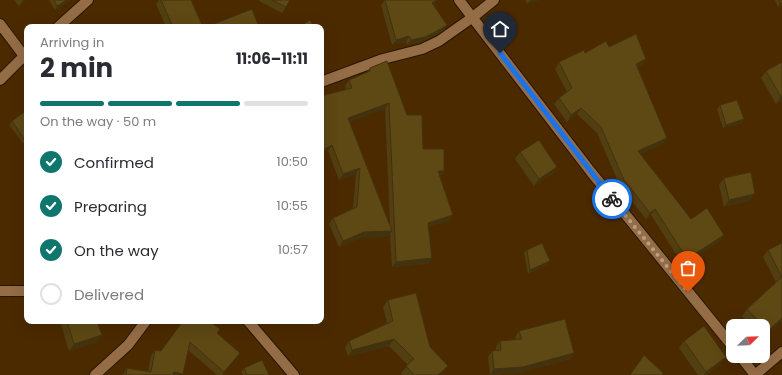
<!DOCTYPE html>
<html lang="en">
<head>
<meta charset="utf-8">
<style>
	:root { --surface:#fff; --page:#f7f7f7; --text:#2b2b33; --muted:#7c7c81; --line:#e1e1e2; --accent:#0f766e }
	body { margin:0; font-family:Poppins,sans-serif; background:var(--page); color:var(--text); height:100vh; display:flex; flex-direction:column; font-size:15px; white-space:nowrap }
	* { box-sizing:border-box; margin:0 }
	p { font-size:13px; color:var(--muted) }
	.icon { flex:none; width:22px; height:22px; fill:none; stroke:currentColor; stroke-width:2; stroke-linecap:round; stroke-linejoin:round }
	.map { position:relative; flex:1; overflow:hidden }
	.drawer { position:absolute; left:24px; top:24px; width:300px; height:300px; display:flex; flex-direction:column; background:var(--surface); border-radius:8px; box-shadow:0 4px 16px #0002 }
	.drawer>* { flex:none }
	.needle { width:26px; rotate:67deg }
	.fabs { position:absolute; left:726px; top:319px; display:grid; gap:8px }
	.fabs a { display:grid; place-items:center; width:44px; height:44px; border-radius:8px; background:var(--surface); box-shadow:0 4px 16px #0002; font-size:20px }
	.pin { position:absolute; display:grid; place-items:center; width:34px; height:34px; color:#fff; margin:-41px -17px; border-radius:50% 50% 50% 0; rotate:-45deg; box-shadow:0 0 4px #0007 }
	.pin .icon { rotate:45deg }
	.courier { position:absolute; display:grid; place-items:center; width:40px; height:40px; margin:-20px; border:3px solid #1a73e8; border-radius:50%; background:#fff; color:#222; box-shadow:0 1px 5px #0007 }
	.overview em { font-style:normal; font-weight:700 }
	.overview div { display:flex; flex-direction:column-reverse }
	.overview { display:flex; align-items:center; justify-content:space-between; height:68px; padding:0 16px }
	h1 { font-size:26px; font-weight:700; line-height:30px }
	.bar { display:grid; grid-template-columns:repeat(4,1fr); gap:6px 4px; align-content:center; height:48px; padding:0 16px }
	.bar i { height:5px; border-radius:3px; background:var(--line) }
	.bar .active { background:var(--accent) }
	.bar p { grid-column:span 4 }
	ol { padding:0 16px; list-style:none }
	li { display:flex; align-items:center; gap:12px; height:44px }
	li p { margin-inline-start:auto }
	li .icon { padding:4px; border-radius:50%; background:var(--accent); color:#fff; stroke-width:4 }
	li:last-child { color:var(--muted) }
	li i { width:22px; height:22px; border:2px solid var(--line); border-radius:50% }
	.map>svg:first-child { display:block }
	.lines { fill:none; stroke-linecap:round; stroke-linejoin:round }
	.minor-casing { stroke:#291603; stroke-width:12 }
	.minor { stroke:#946d46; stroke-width:10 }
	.wall { fill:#513e11; fill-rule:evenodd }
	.shaded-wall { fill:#42320e }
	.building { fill:#5e4814; stroke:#42320e }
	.done { stroke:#b99e83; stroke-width:4; stroke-dasharray:0 7.2 }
	.route { stroke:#1a73e8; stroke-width:5 }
</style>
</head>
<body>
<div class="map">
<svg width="782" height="375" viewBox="0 0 782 375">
	<rect width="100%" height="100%" fill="#4c2a00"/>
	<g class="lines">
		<!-- minor casing -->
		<g class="minor-casing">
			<g id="minor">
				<polyline points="459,0 591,172 733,347"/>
				<polyline points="0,24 27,60"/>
				<polyline points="58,27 88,0"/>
				<polyline points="0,80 27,53"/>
				<polyline points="321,82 383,59 422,49 439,41 473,17 494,0"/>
				<polyline points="0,291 27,291"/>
				<polyline points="248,321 294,375"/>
				<polyline points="740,356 755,375"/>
				<polyline points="95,375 128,345 146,321"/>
				<polyline points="755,375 782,352"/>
			</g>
		</g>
		<!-- minor -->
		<use href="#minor" class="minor"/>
	</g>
	<!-- wall -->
	<g class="wall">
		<polygon points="14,0 26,0 19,6"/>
		<polygon points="49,0 70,0 55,10"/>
		<polygon points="159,0 191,0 203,27 166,27 156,4"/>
		<polygon points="260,0 290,0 286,7 282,13 259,1"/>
		<polygon points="385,0 435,4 434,5 447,25 444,30 436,35 421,42 407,45 406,42 392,45 381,5"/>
		<polygon points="525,0 540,0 527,4"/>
		<polygon points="775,0 782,0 782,5 778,7"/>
		<polygon points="609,47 646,59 642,65 637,67 663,144 640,154 691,219 724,235 720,241 683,265 651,215 646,219 620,186 597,133 577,114 567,122 554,104 559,98 567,92 555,69 559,62 585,53"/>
		<polygon points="782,62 782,101 776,104 761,78 766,71"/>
		<path d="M370,68l37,47 16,34 21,22 -4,6 9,44 -21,6v37l-36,3 -2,-33 -2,3 -28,1 -21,9 -10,-23 4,-6 20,-10 3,-34 -17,6 -11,-29 18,-61 -1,-4 4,-6 18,-8zM385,109l5,116 -41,-103z"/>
		<polygon points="720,105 744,119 741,123 723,128 717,109"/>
		<polygon points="12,121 27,140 23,143 9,125"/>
		<polygon points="520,152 557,167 552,174 534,186 515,159"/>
		<polygon points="27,155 27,162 25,159"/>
		<polygon points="724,178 750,201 724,207 719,185"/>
		<polygon points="782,243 782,321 763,338 763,326 751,326 742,316 747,309 776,282 763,257 768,250"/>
		<polygon points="527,250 547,264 528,274 524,253"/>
		<polygon points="388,300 448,366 441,375 403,375 401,373 408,365 389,346 348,356 345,348 349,341 387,323 383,307"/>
		<polygon points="60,321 97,321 102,335 97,342 69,351"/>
		<polygon points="519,331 574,353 570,359 519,373 490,375 488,357 492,351 496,350 496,347 500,341 516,339 515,337"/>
		<polygon points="217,333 240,353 222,375 217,375 188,350 183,375 122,375 123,374 127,368 148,371 151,356 155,350 161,351"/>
		<polygon points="684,341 721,364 706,375 698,375 679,348"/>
		<polygon points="244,368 269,375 243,375 241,372"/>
	</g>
	<!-- shaded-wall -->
	<g class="shaded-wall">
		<polygon points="23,0 26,0 19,6"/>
		<polygon points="67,0 70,0 55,10 57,6"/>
		<polygon points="437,0 438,0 435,4 429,9 432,3"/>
		<polygon points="532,0 540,0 527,4 530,1"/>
		<polygon points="780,3 782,3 782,5 778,7"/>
		<polygon points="447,25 444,30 436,35 421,42 407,45 411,40"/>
		<polygon points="409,36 406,42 392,45 396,40"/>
		<polygon points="646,59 642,65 631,70 636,64"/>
		<polygon points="782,96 782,101 776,104 781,97"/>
		<polygon points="389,103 385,109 344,124 348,118"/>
		<polygon points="581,108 577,114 567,122 571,115"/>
		<polygon points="744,119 741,123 723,128 726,125"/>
		<polygon points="667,138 663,144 633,157 638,151"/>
		<polygon points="332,145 328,151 321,154 321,151"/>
		<polygon points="557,167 552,174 534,186 539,179"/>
		<polygon points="360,168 356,174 339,180 343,174"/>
		<polygon points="438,171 444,171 440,177 434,177"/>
		<polygon points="755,194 750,201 724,207 729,200"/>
		<polygon points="655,209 651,215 646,219 650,213"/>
		<polygon points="453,215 449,221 424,229 428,223"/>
		<polygon points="392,231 388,237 360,238 339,247 343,241 364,232"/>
		<polygon points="724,235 720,241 683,265 687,259"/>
		<polygon points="432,258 428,264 392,267 396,262"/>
		<polygon points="550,261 547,264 528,274 530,270"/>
		<polygon points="782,318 782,321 763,338 768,331"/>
		<polygon points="102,335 97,342 69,351 74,344"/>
		<polygon points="394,339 389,346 348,356 352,350"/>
		<polygon points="240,353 236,359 222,375 224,372"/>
		<polygon points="574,353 570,359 519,373 490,375 494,369"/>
		<polygon points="726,357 721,364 706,375 704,375 706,372"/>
		<polygon points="448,366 443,373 441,375 438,375"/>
		<polygon points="174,372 183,374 183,375 172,375"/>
	</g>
	<!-- building -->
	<g class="building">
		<polygon points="54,0 67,0 57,6"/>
		<polygon points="161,0 191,0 203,27 173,27"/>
		<polygon points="272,0 290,0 286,7"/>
		<polygon points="385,0 437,0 432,3 447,25 439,30 425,37 411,40 409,36 396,40"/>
		<polygon points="779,0 782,0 782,3 780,3"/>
		<polygon points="252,9 259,27 206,27"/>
		<polygon points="310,20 314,27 299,27"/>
		<polygon points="636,34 646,59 636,64 667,138 638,151 691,219 707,208 724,235 687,259 655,209 650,213 624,180 601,127 581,108 571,115 559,98 572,88 559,62 584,50 585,53 606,41 609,47"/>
		<polygon points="321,39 325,45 321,48"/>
		<polygon points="387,61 407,115 422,115 423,149 444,149 444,171 438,171 453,215 428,223 432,258 396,262 389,103 348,118 392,231 364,232 343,241 333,218 357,207 360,168 343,174 332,145 321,151 321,96 352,88 349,80 370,71 370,68"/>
		<polygon points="782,62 782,96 781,97 766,71"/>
		<polygon points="737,100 744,119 726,125 720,105"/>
		<polygon points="27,110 27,139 25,140 12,121"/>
		<polygon points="539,140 557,167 539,179 520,152"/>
		<polygon points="751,172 755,194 729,200 724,178"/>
		<polygon points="542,243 550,261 530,270 527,250"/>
		<polygon points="782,243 782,277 768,250"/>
		<polygon points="782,277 782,318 768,331 747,309"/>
		<polygon points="416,293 430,347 448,366 438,375 414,375 406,366 414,359 394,339 352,350 349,341 393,321 388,300"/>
		<polygon points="565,319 574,353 523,367 494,369 492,351 501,350 500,341 522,339 519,331"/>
		<polygon points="67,321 97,321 102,335 74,344"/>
		<polygon points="183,321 209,321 220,329 217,333 240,353 224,372 190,342 183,374 174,372 173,375 126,375 127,368 151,372 155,350 161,351"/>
		<polygon points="704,326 726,357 706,372 684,341"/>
		<polygon points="644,355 663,373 662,375 630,375"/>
		<polygon points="262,360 269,375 247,375 244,368"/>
	</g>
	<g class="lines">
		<!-- done -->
		<polyline class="done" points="612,199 688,292"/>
		<!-- route -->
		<polyline class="route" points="500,53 612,199"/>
	</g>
</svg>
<div class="fabs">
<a><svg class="needle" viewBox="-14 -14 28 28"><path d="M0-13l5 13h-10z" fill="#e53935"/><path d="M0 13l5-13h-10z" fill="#7c7c81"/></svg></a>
</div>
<div class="pin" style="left:688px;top:292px;background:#ea580c"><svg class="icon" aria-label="bag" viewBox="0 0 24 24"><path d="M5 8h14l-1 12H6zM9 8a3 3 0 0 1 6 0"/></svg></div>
<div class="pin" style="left:500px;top:53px;background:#1f2937"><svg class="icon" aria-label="home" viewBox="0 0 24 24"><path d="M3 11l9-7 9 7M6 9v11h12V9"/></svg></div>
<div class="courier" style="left:612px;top:199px"><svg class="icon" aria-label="bike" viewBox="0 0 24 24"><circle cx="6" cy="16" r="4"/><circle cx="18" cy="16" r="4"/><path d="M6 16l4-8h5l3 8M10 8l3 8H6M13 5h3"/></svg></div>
<section class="drawer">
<div class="overview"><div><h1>2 min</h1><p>Arriving in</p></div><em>11:06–11:11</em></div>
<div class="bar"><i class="active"></i><i class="active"></i><i class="active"></i><i></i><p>On the way · 50 m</p></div>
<ol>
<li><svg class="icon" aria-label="check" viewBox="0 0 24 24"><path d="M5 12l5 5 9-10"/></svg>Confirmed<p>10:50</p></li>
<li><svg class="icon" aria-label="check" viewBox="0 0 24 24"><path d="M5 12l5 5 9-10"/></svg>Preparing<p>10:55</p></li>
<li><svg class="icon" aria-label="check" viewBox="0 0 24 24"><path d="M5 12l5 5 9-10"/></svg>On the way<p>10:57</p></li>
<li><i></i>Delivered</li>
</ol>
</section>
</div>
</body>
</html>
